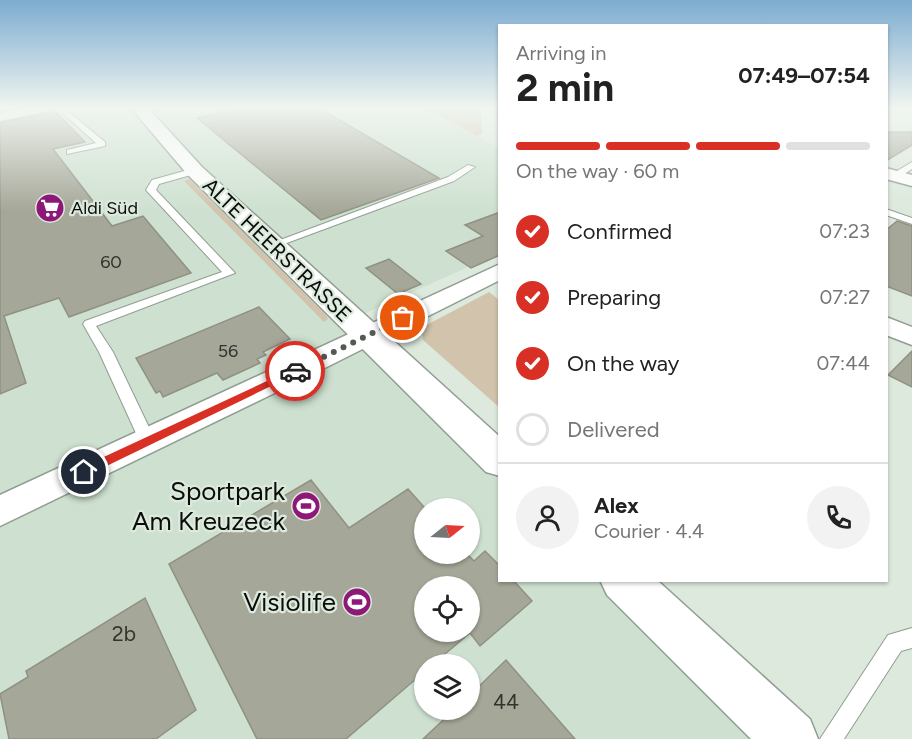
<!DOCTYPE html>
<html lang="en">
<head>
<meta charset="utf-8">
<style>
	:root { --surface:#fff; --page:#f2f2f2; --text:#222; --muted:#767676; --line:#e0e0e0; --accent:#d93025 }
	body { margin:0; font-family:Figtree,sans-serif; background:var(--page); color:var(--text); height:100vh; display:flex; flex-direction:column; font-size:22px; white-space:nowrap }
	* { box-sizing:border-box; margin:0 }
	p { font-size:20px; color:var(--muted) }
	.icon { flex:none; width:33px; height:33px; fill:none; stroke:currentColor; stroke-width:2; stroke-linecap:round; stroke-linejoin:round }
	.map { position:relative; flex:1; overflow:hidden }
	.details { position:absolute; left:498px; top:24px; width:390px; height:558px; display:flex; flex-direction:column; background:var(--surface); border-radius:0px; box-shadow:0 2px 4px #0004 }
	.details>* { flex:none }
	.needle { width:39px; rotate:72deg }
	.buttons { position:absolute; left:414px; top:498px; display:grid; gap:12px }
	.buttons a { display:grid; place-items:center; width:66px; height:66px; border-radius:50%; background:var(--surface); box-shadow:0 2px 4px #0004; font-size:30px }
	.pin { position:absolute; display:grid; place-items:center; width:51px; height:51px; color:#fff; margin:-26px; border:3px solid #fff; border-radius:50%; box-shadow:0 2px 6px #0007 }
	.courier { position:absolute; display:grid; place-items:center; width:60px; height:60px; margin:-30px; border:4px solid #d93025; border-radius:50%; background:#fff; color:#222; box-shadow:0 2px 8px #0007 }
	.overview em { font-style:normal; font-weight:700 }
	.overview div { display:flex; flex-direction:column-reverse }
	.overview { display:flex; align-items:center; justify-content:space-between; height:102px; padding:0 18px }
	h1 { font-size:39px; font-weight:700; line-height:45px }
	.bar { display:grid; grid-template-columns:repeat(4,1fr); gap:9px 6px; align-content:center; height:72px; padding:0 18px }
	.bar i { height:8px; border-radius:4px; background:var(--line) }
	.bar .on { background:var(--accent) }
	.bar p { grid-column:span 4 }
	.line { display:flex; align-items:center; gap:15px; padding:0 18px; border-top:2px solid var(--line) }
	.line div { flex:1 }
	.round { display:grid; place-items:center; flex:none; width:63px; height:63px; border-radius:32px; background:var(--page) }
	ol { padding:0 18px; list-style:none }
	li { display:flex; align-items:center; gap:18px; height:66px }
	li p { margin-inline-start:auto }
	li .icon { padding:6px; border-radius:50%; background:var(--accent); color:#fff; stroke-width:4 }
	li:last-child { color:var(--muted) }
	li i { width:33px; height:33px; border:3px solid var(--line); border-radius:50% }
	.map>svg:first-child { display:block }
	.built { fill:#cee1d0; fill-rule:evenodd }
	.green { fill:#d1c3ac }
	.building { fill:#a5a798; stroke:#8f9183; stroke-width:1.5; fill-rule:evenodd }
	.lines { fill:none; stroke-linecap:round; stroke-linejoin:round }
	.service-casing { stroke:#919d92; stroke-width:2 }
	.minor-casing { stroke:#919d92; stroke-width:3 }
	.tertiary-casing { stroke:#919d92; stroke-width:3 }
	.service { fill:#fff; fill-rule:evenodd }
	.minor { fill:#fff; fill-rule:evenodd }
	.tertiary { fill:#fff; fill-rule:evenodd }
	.route { fill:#d93025 }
	.done { stroke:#535a53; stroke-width:6; stroke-dasharray:0 10.8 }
	.labels { text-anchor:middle; stroke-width:4.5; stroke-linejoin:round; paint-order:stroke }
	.far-poi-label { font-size:18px; fill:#090d09; stroke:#dde9dd; text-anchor:start }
	.number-label { font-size:18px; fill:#30342d }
	.street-label { font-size:21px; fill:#090d09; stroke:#dde9dd }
	.near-number-label { font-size:21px; fill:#30342d }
	.near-poi-label { font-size:26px; fill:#090d09; stroke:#dde9dd; text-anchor:end }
</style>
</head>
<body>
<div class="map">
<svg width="912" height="739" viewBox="0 0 912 739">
	<rect width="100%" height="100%" fill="#dde9dd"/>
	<!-- built -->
	<path class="built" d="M0,108h425l74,40v105l-144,65 144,136 1,126 134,1 169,158h-803zM424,508h46v46h-46zM424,586h46v46h-46zM424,664h46v46h-46z"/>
	<!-- green -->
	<g class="green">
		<polygon points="425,108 481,108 482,134 477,136"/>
		<polygon points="189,179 326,315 328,319 324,322 184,181"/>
		<polygon points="489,292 499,300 499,407 423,340 421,328"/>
	</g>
	<!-- building -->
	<g class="building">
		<polygon points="52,108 85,142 53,149 112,226 143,216 191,273 69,317 59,298 4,316 26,383 0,394 0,123 48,113"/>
		<polygon points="242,108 319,108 439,178 321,220 197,118"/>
		<polygon points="886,132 912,132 912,145 886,161"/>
		<polygon points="500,212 500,255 471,268 446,251 483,236 465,225"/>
		<polygon points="897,221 912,226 912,296 886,286 886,230"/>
		<polygon points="389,259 421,284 398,294 366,268"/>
		<polygon points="259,307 290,339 263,352 266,355 257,359 260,363 223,380 217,373 163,397 160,391 156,393 136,358"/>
		<polygon points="912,351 912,387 888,375"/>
		<path d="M311,480l38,48 59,-39 16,18v47h43l7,7 11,-10 15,15v14h13l19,21 -52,45 -10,-13 -37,31h-9v8l-78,67h-89l-88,-175zM424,586h46v46h-46z"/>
		<polygon points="145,598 196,710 156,739 9,739 0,694 28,677 26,671"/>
		<polygon points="506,660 575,739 423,739 454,710 470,710 470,695"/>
	</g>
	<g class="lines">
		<!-- service casing -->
		<g class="service-casing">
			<g id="service">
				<polygon points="0,108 16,108 0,112"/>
				<polygon points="57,108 64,108 105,142 105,146 67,154 67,150 96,143"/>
				<polygon points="912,162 912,169 898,178 892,178 892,174"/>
				<polygon points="468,165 475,167 454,181 276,247 272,248 267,245 448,177"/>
				<polygon points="195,168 199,171 198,173 159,184 156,190 235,273 96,326 113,352 156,442 153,446 148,448 143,446 140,442 99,352 83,324 85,321 222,272 146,190 152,180"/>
				<polygon points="886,209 912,218 912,224 886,215"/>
				<polygon points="912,628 912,648 901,651 844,739 820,739 888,635"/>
			</g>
		</g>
		<!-- minor casing -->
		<g class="minor-casing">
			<g id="minor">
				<polygon points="23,108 50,108 48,111 0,121 0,113"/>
				<polygon points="886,168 912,175 912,186 886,179"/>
				<polygon points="500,264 500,280 283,389 0,526 0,495"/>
				<polygon points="886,317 912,327 912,345 886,335"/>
			</g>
		</g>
		<!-- tertiary casing -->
		<g class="tertiary-casing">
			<g id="tertiary">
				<polygon points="131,108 148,108 202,167 500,437 500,476 486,472 188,175"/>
				<polygon points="600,580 657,580 810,719 818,739 751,739 607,595"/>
			</g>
		</g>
		<!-- service -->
		<use href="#service" class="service"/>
		<!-- minor -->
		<use href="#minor" class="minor"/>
		<!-- tertiary -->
		<use href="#tertiary" class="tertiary"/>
	</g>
	<!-- sky -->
	<linearGradient id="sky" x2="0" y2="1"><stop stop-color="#7cacd0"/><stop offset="0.51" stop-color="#f0f5f0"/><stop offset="1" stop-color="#f0f5f0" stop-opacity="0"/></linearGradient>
	<rect width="912" height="211" fill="url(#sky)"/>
	<!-- route -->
	<polygon class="route" points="295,368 298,369 298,373 88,475 84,476 78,472 80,468"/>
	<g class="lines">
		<!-- done -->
		<polyline class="done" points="295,371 403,318"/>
	</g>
	<!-- icons -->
	<defs>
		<g id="supermarket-disc" transform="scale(1.5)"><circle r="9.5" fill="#8e1877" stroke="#dde9dd"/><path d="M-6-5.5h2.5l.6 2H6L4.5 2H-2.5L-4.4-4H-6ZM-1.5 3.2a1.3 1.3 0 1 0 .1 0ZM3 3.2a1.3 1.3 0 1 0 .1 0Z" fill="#fff"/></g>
		<g id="stadium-disc" transform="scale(1.5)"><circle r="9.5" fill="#8e1877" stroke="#dde9dd"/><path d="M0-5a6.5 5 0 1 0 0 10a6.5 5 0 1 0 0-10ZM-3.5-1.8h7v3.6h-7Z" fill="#fff"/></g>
	</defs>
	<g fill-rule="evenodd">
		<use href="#supermarket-disc" x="50" y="208"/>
		<use href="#stadium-disc" x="306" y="506"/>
		<use href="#stadium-disc" x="357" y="602"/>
	</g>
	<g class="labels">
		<!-- far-poi labels -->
		<g class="far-poi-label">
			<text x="71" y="214">Aldi Süd</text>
		</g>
		<!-- number labels -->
		<g class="number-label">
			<text x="111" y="268">60</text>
			<text x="228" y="357">56</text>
		</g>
		<!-- street labels -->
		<g class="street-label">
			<text transform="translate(277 250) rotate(44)" y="7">ALTE HEERSTRASSE</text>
		</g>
		<!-- near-number labels -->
		<g class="near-number-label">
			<text x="124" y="641">2b</text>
			<text x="506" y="709">44</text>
		</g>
		<!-- near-poi labels -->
		<g class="near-poi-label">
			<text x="285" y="500">Sportpark<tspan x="285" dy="30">Am Kreuzeck</tspan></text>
			<text x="336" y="611">Visiolife</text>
		</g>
	</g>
</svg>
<div class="buttons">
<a><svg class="needle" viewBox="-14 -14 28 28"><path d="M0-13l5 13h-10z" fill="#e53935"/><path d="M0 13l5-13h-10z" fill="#767676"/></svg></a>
<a><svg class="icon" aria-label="locate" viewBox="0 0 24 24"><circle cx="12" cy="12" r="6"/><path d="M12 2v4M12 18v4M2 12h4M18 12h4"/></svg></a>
<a><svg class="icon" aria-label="layers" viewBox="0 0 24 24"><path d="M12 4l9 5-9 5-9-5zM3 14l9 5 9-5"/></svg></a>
</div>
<div class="pin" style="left:403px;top:318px;background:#ea580c"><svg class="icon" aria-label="bag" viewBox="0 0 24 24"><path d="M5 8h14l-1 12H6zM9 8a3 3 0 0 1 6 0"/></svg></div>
<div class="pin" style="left:84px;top:472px;background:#1f2937"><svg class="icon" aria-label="home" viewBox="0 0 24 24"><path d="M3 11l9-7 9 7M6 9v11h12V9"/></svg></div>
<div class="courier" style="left:295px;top:371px"><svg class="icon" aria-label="car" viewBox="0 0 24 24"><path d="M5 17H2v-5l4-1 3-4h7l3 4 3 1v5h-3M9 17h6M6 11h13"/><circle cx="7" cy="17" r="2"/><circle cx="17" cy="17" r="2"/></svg></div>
<section class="details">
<div class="overview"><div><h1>2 min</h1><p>Arriving in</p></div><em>07:49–07:54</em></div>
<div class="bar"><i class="on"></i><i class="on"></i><i class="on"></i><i></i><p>On the way · 60 m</p></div>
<ol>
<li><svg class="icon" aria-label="check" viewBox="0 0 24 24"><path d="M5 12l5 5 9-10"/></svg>Confirmed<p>07:23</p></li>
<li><svg class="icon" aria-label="check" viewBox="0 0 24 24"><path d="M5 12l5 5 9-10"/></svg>Preparing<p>07:27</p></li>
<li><svg class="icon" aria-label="check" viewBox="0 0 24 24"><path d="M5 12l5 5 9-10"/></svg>On the way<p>07:44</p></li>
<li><i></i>Delivered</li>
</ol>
<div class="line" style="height:108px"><a class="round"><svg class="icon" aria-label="person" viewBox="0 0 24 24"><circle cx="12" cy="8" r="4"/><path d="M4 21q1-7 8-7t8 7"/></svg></a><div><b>Alex</b><p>Courier · 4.4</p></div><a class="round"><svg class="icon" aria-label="phone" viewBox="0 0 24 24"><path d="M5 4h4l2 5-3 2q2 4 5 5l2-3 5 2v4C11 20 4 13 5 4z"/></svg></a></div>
</section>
</div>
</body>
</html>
